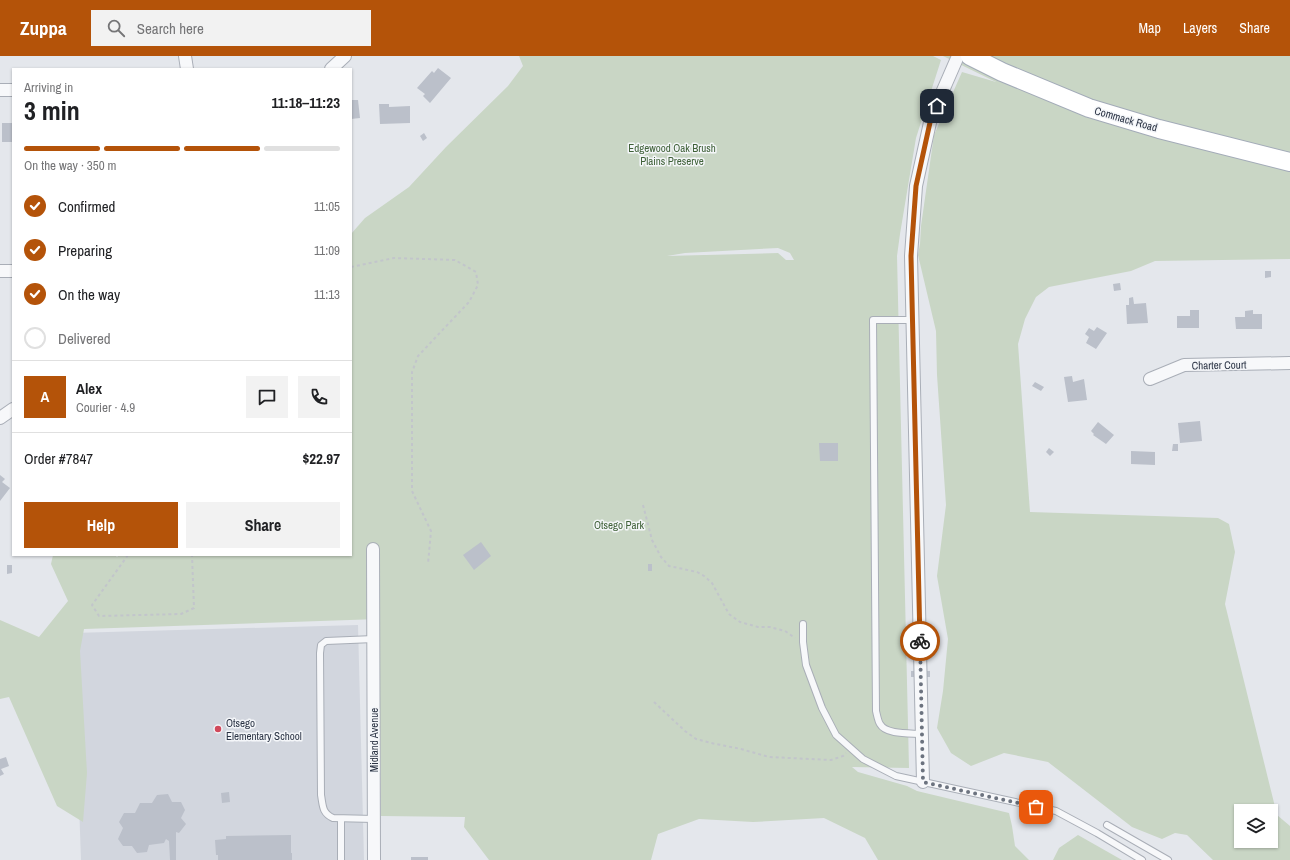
<!DOCTYPE html>
<html lang="en">
<head>
<meta charset="utf-8">
<style>
	:root { --surface:#fff; --page:#f2f2f2; --text:#202124; --muted:#757577; --line:#e0e0e0; --accent:#b45309 }
	body { margin:0; font-family:"Archivo Narrow",sans-serif; background:var(--page); color:var(--text); height:100vh; display:flex; flex-direction:column; font-size:15px; white-space:nowrap }
	* { box-sizing:border-box; margin:0 }
	p { font-size:13px; color:var(--muted) }
	.icon { flex:none; width:22px; height:22px; fill:none; stroke:currentColor; stroke-width:2; stroke-linecap:round; stroke-linejoin:round }
	.map { position:relative; flex:1; overflow:hidden }
	.sheet { position:absolute; left:12px; top:12px; width:340px; height:488px; display:flex; flex-direction:column; background:var(--surface); border-radius:0px; box-shadow:0 1px 3px #0004 }
	.sheet>* { flex:none }
	.tools { position:absolute; left:1234px; top:748px; display:grid; gap:8px }
	.tools a { display:grid; place-items:center; width:44px; height:44px; border-radius:0px; background:var(--surface); box-shadow:0 1px 3px #0004; font-size:20px }
	.pin { position:absolute; display:grid; place-items:center; width:34px; height:34px; color:#fff; margin:-17px; border-radius:8px; box-shadow:0 2px 6px #0006 }
	.courier { position:absolute; display:grid; place-items:center; width:40px; height:40px; margin:-20px; border:3px solid #b45309; border-radius:50%; background:#fff; color:#222; box-shadow:0 1px 5px #0007 }
	.summary em { font-style:normal; font-weight:700 }
	.summary div { display:flex; flex-direction:column-reverse }
	.summary { display:flex; align-items:center; justify-content:space-between; height:68px; padding:0 12px }
	h1 { font-size:26px; font-weight:700; line-height:30px }
	.bar { display:grid; grid-template-columns:repeat(4,1fr); gap:6px 4px; align-content:center; height:48px; padding:0 12px }
	.bar i { height:5px; border-radius:3px; background:var(--line) }
	.bar .selected { background:var(--accent) }
	.bar p { grid-column:span 4 }
	.line { display:flex; align-items:center; gap:10px; padding:0 12px; border-top:1px solid var(--line) }
	.line div { flex:1 }
	.round { display:grid; place-items:center; flex:none; width:42px; height:42px; border-radius:0px; background:var(--page) }
	ol { padding:0 12px; list-style:none }
	li { display:flex; align-items:center; gap:12px; height:44px }
	li p { margin-inline-start:auto }
	li .icon { padding:4px; border-radius:50%; background:var(--accent); color:#fff; stroke-width:4 }
	li:last-child { color:var(--muted) }
	li i { width:22px; height:22px; border:2px solid var(--line); border-radius:50% }
	.button { display:flex; gap:8px; margin-top:auto; padding:8px 12px }
	.button a { flex:1; height:46px; border-radius:0px; background:var(--accent); color:#fff; font-size:16px; font-weight:700; line-height:46px; text-align:center }
	.button a+a { background:var(--page); color:var(--text) }
	header { display:flex; align-items:center; gap:24px; box-sizing:border-box; height:56px; padding:0 20px; background:var(--accent); color:#fff }
	header strong { font-size:19px }
	nav { display:flex; gap:22px; margin-inline-start:auto; font-size:14px }
	.search { width:280px; height:36px; background:var(--page); display:flex; align-items:center; gap:10px; box-sizing:border-box; padding:0 14px; border-radius:0px; color:var(--muted); font-size:15px }
	.map>svg:first-child { display:block }
	.built { fill:#d2d6de }
	.green { fill:#c9d6c5; fill-rule:evenodd }
	.building { fill:#bbc0ca }
	.lines { fill:none; stroke-linecap:round; stroke-linejoin:round }
	.service-casing { stroke:#a9aeb7; stroke-width:8 }
	.minor-casing { stroke:#a9aeb7; stroke-width:14 }
	.primary-casing { stroke:#a3abb8; stroke-width:20 }
	.path { stroke:#c2c5cb; stroke-width:2; stroke-dasharray:3 3; stroke-linecap:butt }
	.service { stroke:#f7f8fa; stroke-width:6 }
	.minor { stroke:#f7f8fa; stroke-width:12 }
	.primary { stroke:#fff; stroke-width:18 }
	.done { stroke:#6c737f; stroke-width:4; stroke-dasharray:0 7.2 }
	.route { stroke:#b45309; stroke-width:5 }
	.poi-dot { fill:#d1495b; stroke:#f4f6f9; stroke-width:1.5 }
	.labels { text-anchor:middle; stroke-width:3; stroke-linejoin:round; paint-order:stroke }
	.street-label { font-size:11px; fill:#2b3445; stroke:#f4f6f9 }
	.park-label { font-size:11px; fill:#3f6138; stroke:#f4f6f9 }
	.poi-label { font-size:11px; fill:#2b3445; stroke:#f4f6f9; text-anchor:start }
</style>
</head>
<body>
<header>
<strong>Zuppa</strong>
<div class="search"><svg class="icon" aria-label="search" viewBox="0 0 24 24"><circle cx="10" cy="10" r="6"/><path d="M15 15l6 6"/></svg>Search here</div>
<nav><a>Map</a><a>Layers</a><a>Share</a></nav>
</header>
<div class="map">
<svg width="1290" height="804" viewBox="0 0 1290 804">
	<rect width="100%" height="100%" fill="#e4e7ec"/>
	<!-- built -->
	<polygon class="built" points="358,569 364,804 81,804 73,577"/>
	<!-- green -->
	<g class="green">
		<path d="M519,0h414l8,4 -25,78 -16,96 -3,22 12,512 -57,-1 6,5 49,14 10,5 92,22 3,13 3,20 14,14h-151l-13,-22 -41,-20 -71,4 -54,-3 -41,15 -7,26h-162l-25,-33 1,-10 -84,-1 -2,-197 -295,10 -4,22 7,122 -4,49 -26,-16 -48,-109 -9,2v-79l39,17 29,-36 -17,-37 2,-9h62l2,2 2,-2h232v-321l14,-16 44,-31 37,-40 62,-61 15,-20zM778,192l12,5 4,7h-8l-8,-7 -111,3 18,-3z"/>
		<path d="M943,0h347v203l-135,2 -24,10 -82,16 -13,10 -11,22 -7,25 12,168 188,6 11,6 6,28 -10,52 52,211 13,11v34h-77l-26,-25 -12,-2 -13,6 -30,-12 -84,-65 -44,-9 -33,13 -20,-13 -14,-25 6,-37 5,-52 -11,-63 9,-71 -9,-130 -1,-44 -18,-76 2,-11 1,-18 13,-91 28,-63 34,10zM1241,755h30v30h-30z"/>
		<polygon points="1078,779 1122,804 1053,804 1059,792"/>
	</g>
	<!-- building -->
	<g class="building">
		<polygon points="438,12 451,22 430,47 423,40 425,38 417,32 432,15 434,17"/>
		<polygon points="351,44 358,44 360,62 351,63"/>
		<polygon points="379,48 389,48 389,51 410,50 410,67 380,68"/>
		<polygon points="2,67 12,67 12,70 13,70 13,86 2,86"/>
		<polygon points="424,77 427,82 423,85 420,80"/>
		<polygon points="1265,215 1271,215 1271,221 1265,222"/>
		<polygon points="1120,227 1121,234 1114,235 1113,228"/>
		<polygon points="1133,241 1134,248 1146,247 1148,267 1127,268 1126,249 1129,249 1129,242"/>
		<polygon points="1190,254 1199,254 1199,272 1177,272 1177,260 1190,260"/>
		<polygon points="1253,254 1253,258 1262,258 1262,273 1236,273 1235,261 1245,261 1245,255"/>
		<polygon points="1097,271 1107,277 1096,293 1086,287 1089,281 1085,278 1089,272 1094,275"/>
		<polygon points="1072,320 1073,326 1084,323 1087,344 1068,346 1064,321"/>
		<polygon points="1035,326 1044,331 1041,335 1032,330"/>
		<polygon points="1200,365 1202,385 1180,387 1178,367"/>
		<polygon points="1098,366 1114,379 1106,388 1093,379 1094,378 1091,375"/>
		<polygon points="819,387 838,387 838,405 820,405"/>
		<polygon points="1173,388 1178,388 1178,395 1172,395"/>
		<polygon points="1049,392 1054,396 1050,400 1046,396"/>
		<polygon points="1131,395 1155,396 1155,409 1131,408"/>
		<polygon points="0,419 5,423 2,426 10,432 0,445"/>
		<polygon points="481,486 491,500 474,514 463,499"/>
		<rect x="648" y="508" width="4" height="7"/>
		<polygon points="7,509 12,509 12,517 7,518"/>
		<rect x="911" y="615" width="19" height="6"/>
		<polygon points="6,701 9,710 1,713 4,718 0,720 0,703"/>
		<polygon points="229,736 230,746 222,747 221,737"/>
		<polygon points="168,738 172,746 181,746 185,754 181,762 186,768 179,777 176,776 176,804 170,804 169,785 166,783 164,787 149,789 147,796 137,797 132,790 123,790 118,783 123,772 119,766 124,757 135,757 140,747 152,747 157,739"/>
		<polygon points="291,779 291,797 292,797 292,804 218,804 218,799 216,799 215,784 226,783 226,780"/>
		<rect x="411" y="801" width="17" height="3"/>
	</g>
	<g class="lines">
		<!-- service casing -->
		<g class="service-casing">
			<g id="service">
				<path d="M913,264h-40l3,391c1,4 2,10 4,13 6,11 31,9 42,10"/>
				<polyline points="803,568 803,586 806,609 822,652 836,679 863,703 896,720 1056,755 1097,777 1142,804"/>
				<path d="M374,583l-48,2 -5,4 -1,8 1,142c2,11 1,18 12,23l41,1"/>
				<polyline points="341,763 341,804"/>
				<polyline points="1107,769 1168,804"/>
			</g>
		</g>
		<!-- minor casing -->
		<g class="minor-casing">
			<g id="minor">
				<polyline points="185,0 187,13"/>
				<polyline points="331,13 345,0"/>
				<polyline points="0,34 13,34"/>
				<polyline points="0,215 13,215"/>
				<polyline points="1150,323 1184,309 1290,307"/>
				<polyline points="0,362 13,353"/>
				<polyline points="373,493 374,804"/>
				<polyline points="923,726 911,200 916,130 931,62 958,0"/>
			</g>
		</g>
		<!-- primary casing -->
		<g class="primary-casing">
			<polyline id="primary" points="970,0 1002,16 1089,52 1159,73 1290,106"/>
		</g>
		<!-- path -->
		<g class="path">
			<polyline points="351,211 394,202 455,204 476,216 478,229 469,246 418,300 412,316 412,435 431,475 428,508"/>
			<polyline points="643,449 652,484 661,501 669,510 697,516 704,520 712,527 729,558 740,566 758,571 770,571 785,575 795,582"/>
			<polyline points="128,499 92,549 99,560 181,558 194,552 192,499"/>
			<polyline points="654,646 685,675 696,683 711,687 741,693 769,701 831,704 843,700 846,697"/>
		</g>
		<!-- service -->
		<use href="#service" class="service"/>
		<!-- minor -->
		<use href="#minor" class="minor"/>
		<!-- primary -->
		<use href="#primary" class="primary"/>
	</g>
	<g class="lines">
		<!-- done -->
		<polyline class="done" points="920,585 923,726 1036,751"/>
		<!-- route -->
		<polyline class="route" points="920,585 911,200 916,130 931,62 937,50"/>
	</g>
	<!-- markers -->
	<circle class="poi-dot" cx="218" cy="673" r="4"/>
	<g class="labels">
		<!-- street labels -->
		<g class="street-label">
			<text transform="translate(1126 63) rotate(16)" y="4">Commack Road</text>
			<text transform="translate(1219 309) rotate(-1)" y="4">Charter Court</text>
			<text transform="translate(374 684) rotate(-90)" y="4">Midland Avenue</text>
		</g>
		<!-- park labels -->
		<g class="park-label">
			<text x="672" y="96">Edgewood Oak Brush<tspan x="672" dy="13">Plains Preserve</tspan></text>
			<text x="619" y="473">Otsego Park</text>
		</g>
		<!-- poi labels -->
		<g class="poi-label">
			<text x="226" y="671">Otsego<tspan x="226" dy="13">Elementary School</tspan></text>
		</g>
	</g>
</svg>
<div class="tools">
<a><svg class="icon" aria-label="layers" viewBox="0 0 24 24"><path d="M12 4l9 5-9 5-9-5zM3 14l9 5 9-5"/></svg></a>
</div>
<div class="pin" style="left:1036px;top:751px;background:#ea580c"><svg class="icon" aria-label="bag" viewBox="0 0 24 24"><path d="M5 8h14l-1 12H6zM9 8a3 3 0 0 1 6 0"/></svg></div>
<div class="pin" style="left:937px;top:50px;background:#1f2937"><svg class="icon" aria-label="home" viewBox="0 0 24 24"><path d="M3 11l9-7 9 7M6 9v11h12V9"/></svg></div>
<div class="courier" style="left:920px;top:585px"><svg class="icon" aria-label="bike" viewBox="0 0 24 24"><circle cx="6" cy="16" r="4"/><circle cx="18" cy="16" r="4"/><path d="M6 16l4-8h5l3 8M10 8l3 8H6M13 5h3"/></svg></div>
<section class="sheet">
<div class="summary"><div><h1>3 min</h1><p>Arriving in</p></div><em>11:18–11:23</em></div>
<div class="bar"><i class="selected"></i><i class="selected"></i><i class="selected"></i><i></i><p>On the way · 350 m</p></div>
<ol>
<li><svg class="icon" aria-label="check" viewBox="0 0 24 24"><path d="M5 12l5 5 9-10"/></svg>Confirmed<p>11:05</p></li>
<li><svg class="icon" aria-label="check" viewBox="0 0 24 24"><path d="M5 12l5 5 9-10"/></svg>Preparing<p>11:09</p></li>
<li><svg class="icon" aria-label="check" viewBox="0 0 24 24"><path d="M5 12l5 5 9-10"/></svg>On the way<p>11:13</p></li>
<li><i></i>Delivered</li>
</ol>
<div class="line" style="height:72px"><b class="round" style="background:var(--accent);color:#fff">A</b><div><b>Alex</b><p>Courier · 4.9</p></div><a class="round"><svg class="icon" aria-label="chat" viewBox="0 0 24 24"><path d="M4 5h16v11H9l-5 4z"/></svg></a><a class="round"><svg class="icon" aria-label="phone" viewBox="0 0 24 24"><path d="M5 4h4l2 5-3 2q2 4 5 5l2-3 5 2v4C11 20 4 13 5 4z"/></svg></a></div>
<div class="line" style="height:52px"><div>Order #7847</div><b>$22.97</b></div>
<div class="button"><a>Help</a><a>Share</a></div>
</section>
</div>
</body>
</html>
